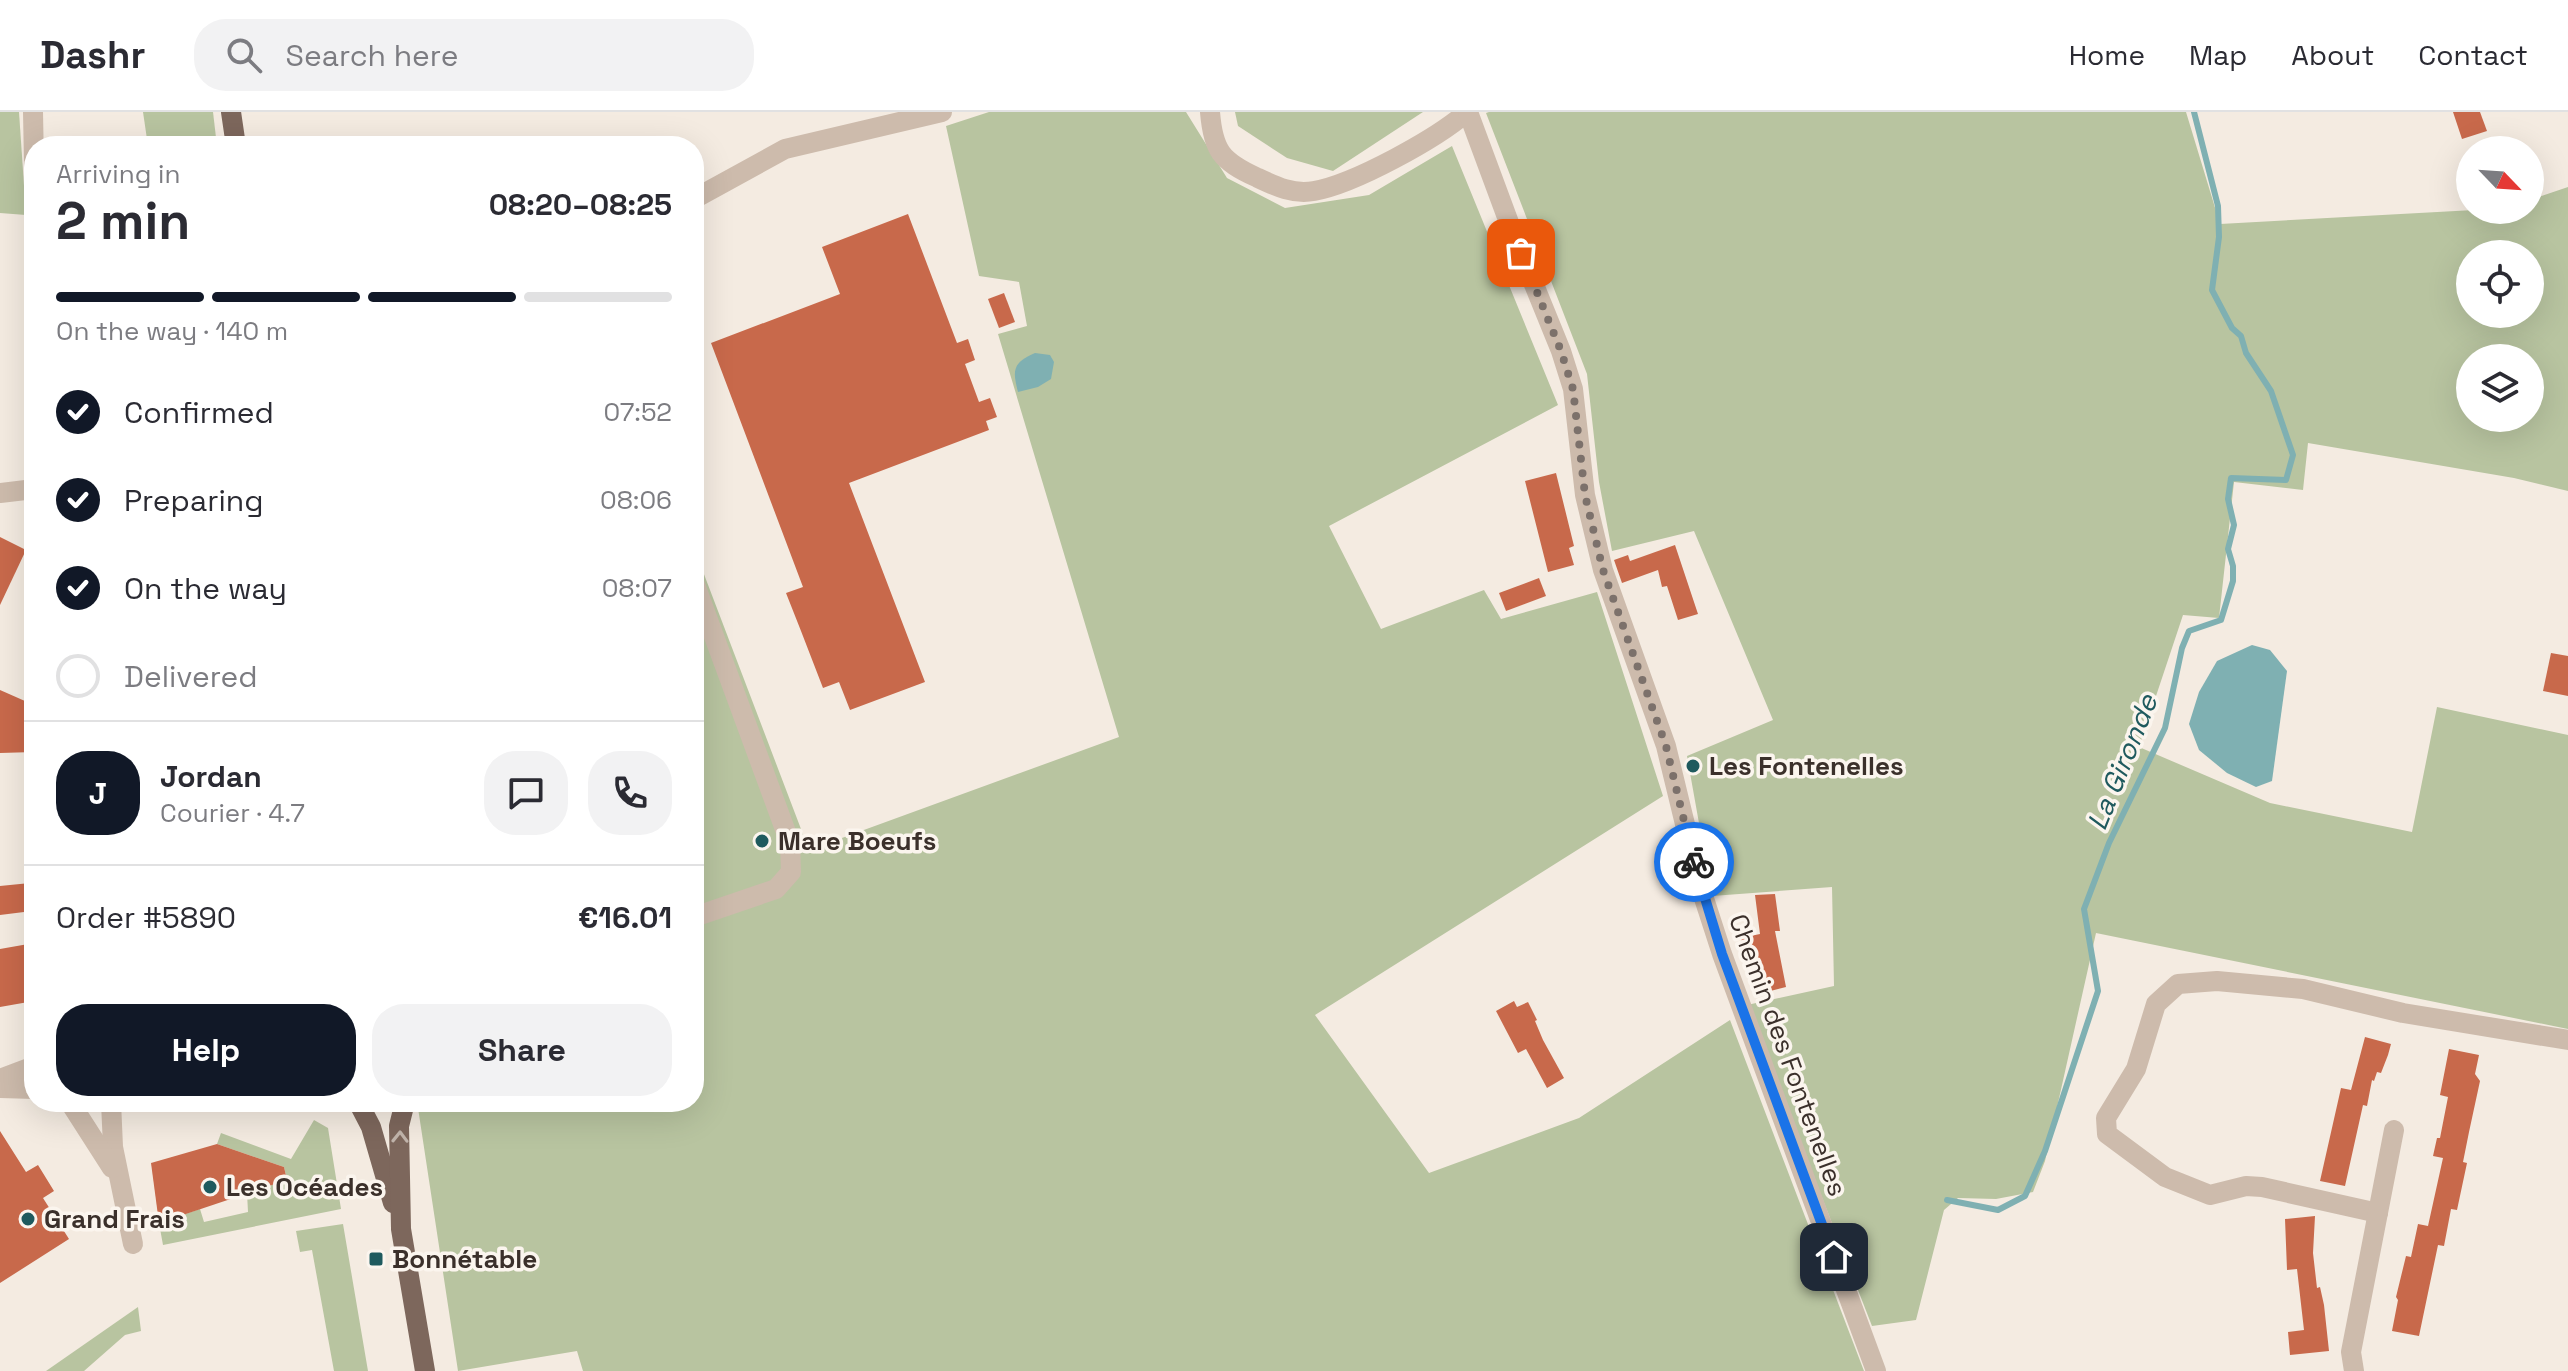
<!DOCTYPE html>
<html lang="en">
<head>
<meta charset="utf-8">
<style>
	:root { --surface:#fff; --page:#f2f2f3; --text:#2b2b33; --muted:#7c7c81; --line:#e1e1e2; --accent:#111827 }
	body { margin:0; font-family:"Space Grotesk",sans-serif; background:var(--page); color:var(--text); height:100vh; display:flex; flex-direction:column; font-size:30px; white-space:nowrap }
	* { box-sizing:border-box; margin:0 }
	p { font-size:26px; color:var(--muted) }
	.icon { flex:none; width:44px; height:44px; fill:none; stroke:currentColor; stroke-width:2; stroke-linecap:round; stroke-linejoin:round }
	.map { position:relative; flex:1; overflow:hidden }
	.details { position:absolute; left:24px; top:24px; width:680px; height:976px; display:flex; flex-direction:column; background:var(--surface); border-radius:32px; box-shadow:0 8px 32px #0002 }
	.details>* { flex:none }
	.needle { width:52px; rotate:115deg }
	.buttons { position:absolute; left:2456px; top:24px; display:grid; gap:16px }
	.buttons a { display:grid; place-items:center; width:88px; height:88px; border-radius:50%; background:var(--surface); box-shadow:0 8px 32px #0002; font-size:40px }
	.pin { position:absolute; display:grid; place-items:center; width:68px; height:68px; color:#fff; margin:-34px; border-radius:16px; box-shadow:0 4px 12px #0006 }
	.courier { position:absolute; display:grid; place-items:center; width:80px; height:80px; margin:-40px; border:6px solid #1a73e8; border-radius:50%; background:#fff; color:#222; box-shadow:0 2px 10px #0007 }
	.headline em { font-style:normal; font-weight:800 }
	.headline div { display:flex; flex-direction:column-reverse }
	.headline { display:flex; align-items:center; justify-content:space-between; height:136px; padding:0 32px }
	h1 { font-size:52px; font-weight:800; line-height:60px }
	.bar { display:grid; grid-template-columns:repeat(4,1fr); gap:12px 8px; align-content:center; height:96px; padding:0 32px }
	.bar i { height:10px; border-radius:6px; background:var(--line) }
	.bar .on { background:var(--accent) }
	.bar p { grid-column:span 4 }
	.line { display:flex; align-items:center; gap:20px; padding:0 32px; border-top:2px solid var(--line) }
	.line div { flex:1 }
	.round { display:grid; place-items:center; flex:none; width:84px; height:84px; border-radius:32px; background:var(--page) }
	ol { padding:0 32px; list-style:none }
	li { display:flex; align-items:center; gap:24px; height:88px }
	li p { margin-inline-start:auto }
	li .icon { padding:8px; border-radius:50%; background:var(--accent); color:#fff; stroke-width:4 }
	li:last-child { color:var(--muted) }
	li i { width:44px; height:44px; border:4px solid var(--line); border-radius:50% }
	.cta { display:flex; gap:16px; margin-top:auto; padding:16px 32px }
	.cta a { flex:1; height:92px; border-radius:32px; background:var(--accent); color:#fff; font-size:32px; font-weight:800; line-height:92px; text-align:center }
	.cta a+a { background:var(--page); color:var(--text) }
	header { display:flex; align-items:center; gap:48px; box-sizing:border-box; height:112px; padding:0 40px; background:var(--surface); border-bottom:2px solid var(--line) }
	header strong { font-size:38px }
	nav { display:flex; gap:44px; margin-inline-start:auto; font-size:28px }
	.search { width:560px; height:72px; background:var(--page); display:flex; align-items:center; gap:20px; box-sizing:border-box; padding:0 28px; border-radius:32px; color:var(--muted); font-size:30px }
	.map>svg:first-child { display:block }
	.green { fill:#b8c4a0; fill-rule:evenodd }
	.water { fill:#7fb0b2 }
	.lines { fill:none; stroke-linecap:round; stroke-linejoin:round }
	.stream { stroke:#7fb0b2; stroke-width:6 }
	.building { fill:#c8694b }
	.minor { stroke:#cdbbac; stroke-width:20 }
	.major { stroke:#7d675c; stroke-width:20 }
	.oneway { stroke:#c2b5ac }
	.done { stroke:#7c716b; stroke-width:8; stroke-dasharray:0 14.4 }
	.route { stroke:#1a73e8; stroke-width:10 }
	.poi-dot { fill:#1f5a5e; stroke:#fbf5ee; stroke-width:3 }
	.labels { text-anchor:middle; stroke-width:7; stroke-linejoin:round; paint-order:stroke }
	.poi-label { font-size:26px; font-weight:bold; fill:#3b302b; stroke:#fbf5ee; text-anchor:start }
	.street-label { font-size:26px; fill:#3b302b; stroke:#fbf5ee }
	.water-label { font-size:28px; font-style:italic; fill:#1f5a5e; stroke:#fbf5ee }
</style>
</head>
<body>
<header>
<strong>Dashr</strong>
<div class="search"><svg class="icon" aria-label="search" viewBox="0 0 24 24"><circle cx="10" cy="10" r="6"/><path d="M15 15l6 6"/></svg>Search here</div>
<nav><a>Home</a><a>Map</a><a>About</a><a>Contact</a></nav>
</header>
<div class="map">
<svg width="2568" height="1259" viewBox="0 0 2568 1259">
	<rect width="100%" height="100%" fill="#f4ebe1"/>
	<!-- green -->
	<g class="green">
		<polygon points="0,0 19,0 26,103 0,101"/>
		<polygon points="143,0 213,0 217,34 148,34"/>
		<polygon points="989,0 1186,0 1227,66 1285,96 1369,83 1452,34 1558,293 1329,414 1381,517 1484,478 1501,507 1597,480 1663,684 1315,903 1429,1061 1579,1006 1730,908 1864,1259 583,1259 577,1239 458,1259 418,996 423,990 694,990 694,436 809,738 1119,625 998,222 1027,214 1019,170 979,164 946,14"/>
		<polygon points="1235,0 1423,0 1333,59 1287,46 1238,14"/>
		<path d="M1489,0h697l34,112 254,-14h56v-10l38,-13v304l-54,-13 -206,-35 -5,47 -69,-8 -15,136 -36,-3 -44,132 131,56 142,29 25,-125 131,28v294l-472,-96 -51,228 -12,31 -37,7 -38,-1 -14,12 -28,110 -44,6 -125,-321 87,-19 -2,-99 -120,9 -25,-140 86,-36 -79,-189 -82,20 -13,-69 -12,-108 -101,-261zM2470,142h60v60h-60zM2470,246h60v60h-60z"/>
		<polygon points="314,1008 328,1016 341,1097 163,1133 159,1111 200,1097 204,1110 248,1100 247,1081 287,1068 284,1055 217,1032 221,1021 291,1047"/>
		<polygon points="343,1112 368,1259 334,1259 312,1138 300,1140 296,1119"/>
		<polygon points="138,1195 141,1219 125,1223 84,1259 46,1259"/>
	</g>
	<!-- water -->
	<g class="water">
		<path d="M1035,241l15,2 4,7 -3,17 -13,8 -20,5c-6,-23 -5,-29 17,-39z"/>
		<polygon points="2252,533 2270,538 2287,559 2272,669 2256,675 2227,661 2199,638 2189,612 2199,580 2217,549"/>
	</g>
	<g class="lines">
		<!-- stream -->
		<polyline class="stream" points="1947,1088 1998,1098 2025,1084 2045,1039 2098,879 2084,797 2109,731 2165,616 2182,536 2189,519 2221,508 2233,469 2233,454 2228,437 2234,413 2228,387 2231,366 2286,368 2293,343 2271,279 2246,241 2241,224 2232,216 2212,178 2219,125 2218,94 2194,0"/>
	</g>
	<!-- building -->
	<g class="building">
		<polygon points="2453,0 2480,0 2487,19 2462,27"/>
		<polygon points="908,102 957,231 968,227 975,248 965,252 979,290 990,286 997,305 986,309 989,318 849,371 925,570 850,598 839,570 823,576 801,519 786,481 803,475 711,231 840,182 822,135"/>
		<polygon points="1004,181 1015,210 999,216 988,187"/>
		<polygon points="1556,361 1574,434 1569,436 1574,453 1548,460 1525,369"/>
		<polygon points="0,425 26,438 0,493"/>
		<polygon points="1675,433 1698,502 1678,508 1667,474 1662,475 1658,458 1622,471 1614,448 1628,443 1630,449"/>
		<polygon points="1539,466 1546,484 1506,499 1499,481"/>
		<polygon points="2551,541 2568,544 2568,584 2543,579"/>
		<polygon points="0,578 34,593 34,640 0,641"/>
		<polygon points="30,771 32,799 0,803 0,774"/>
		<polygon points="1775,782 1780,819 1775,819 1786,875 1755,883 1741,826 1760,822 1755,783"/>
		<polygon points="34,831 34,889 0,895 0,837"/>
		<polygon points="1514,889 1517,895 1528,890 1537,908 1535,909 1543,928 1564,966 1547,976 1526,937 1518,941 1496,899"/>
		<polygon points="2365,925 2391,932 2388,943 2381,961 2377,960 2374,969 2372,968 2367,994 2363,993 2345,1074 2320,1069 2341,976 2351,978"/>
		<polygon points="2449,937 2479,943 2475,962 2480,969 2469,1020 2463,1050 2467,1051 2457,1098 2451,1097 2444,1134 2438,1133 2419,1224 2392,1219 2398,1188 2396,1185 2406,1144 2411,1145 2418,1112 2428,1114 2443,1046 2433,1044 2437,1026 2440,1026 2448,985 2440,983"/>
		<polygon points="0,1019 26,1060 38,1053 54,1079 43,1086 69,1127 0,1171"/>
		<polygon points="217,1032 284,1055 287,1068 159,1111 151,1051"/>
		<polygon points="2315,1104 2313,1141 2317,1176 2320,1175 2324,1193 2329,1239 2290,1243 2288,1220 2304,1218 2297,1157 2287,1158 2285,1107"/>
	</g>
	<g class="lines">
		<!-- minor -->
		<g class="minor">
			<polyline points="33,0 34,51"/>
			<path d="M1210,0c3,38 11,49 46,65 19,9 37,18 58,14 40,-7 122,-52 153,-79"/>
			<polyline points="1468,0 1511,116 1561,239 1573,277 1585,383 1603,458 1666,634 1700,774 1722,842 1876,1259"/>
			<polyline points="694,87 785,37 942,0"/>
			<polyline points="0,381 34,377"/>
			<polyline points="694,470 790,731 791,760 776,777 694,805"/>
			<polyline points="0,967 34,954"/>
			<polyline points="0,976 34,977"/>
			<polyline points="111,990 113,1035 133,1132"/>
			<polyline points="71,992 112,1056"/>
			<polyline points="2378,1101 2262,1075 2246,1074 2210,1083 2165,1065 2107,1022 2106,1006 2136,957 2156,892 2178,872 2217,869 2303,877 2403,901 2568,928"/>
			<polyline points="2354,1259 2351,1240 2394,1018"/>
		</g>
		<!-- major -->
		<g class="major">
			<polyline points="231,0 236,34"/>
			<polyline points="358,990 371,1015 393,1091"/>
			<polyline points="405,990 399,1014 401,1117 425,1259"/>
		</g>
	</g>
	<!-- one-way arrows -->
	<defs><path id="oneway-chevron" d="M-2-3.5L2.5 0L-2 3.5" fill="none" stroke-width="1.6" stroke-linecap="round" stroke-linejoin="round" transform="scale(2)"/></defs>
	<use class="oneway" href="#oneway-chevron" transform="translate(400 1025) rotate(-89)"/>
	<g class="lines">
		<!-- done -->
		<polyline class="done" points="1521,141 1561,239 1573,277 1585,383 1603,458 1666,634 1694,750"/>
		<!-- route -->
		<polyline class="route" points="1694,750 1722,842 1834,1145"/>
	</g>
	<!-- markers -->
	<g class="poi-dot">
		<circle cx="1693" cy="654" r="8"/>
		<circle cx="762" cy="729" r="8"/>
		<circle cx="210" cy="1075" r="8"/>
		<circle cx="28" cy="1107" r="8"/>
		<rect x="368" y="1139" width="16" height="16" rx="4"/>
	</g>
	<g class="labels">
		<!-- poi labels -->
		<g class="poi-label">
			<text x="1709" y="663">Les Fontenelles</text>
			<text x="778" y="738">Mare Boeufs</text>
			<text x="226" y="1084">Les Océades</text>
			<text x="44" y="1116">Grand Frais</text>
			<text x="392" y="1156">Bonnétable</text>
		</g>
		<!-- street labels -->
		<g class="street-label">
			<text transform="translate(1788 943) rotate(70)" y="9">Chemin des Fontenelles</text>
		</g>
		<!-- water labels -->
		<g class="water-label">
			<text transform="translate(2122 650) rotate(-68)" y="10">La Gironde</text>
		</g>
	</g>
</svg>
<div class="buttons">
<a><svg class="needle" viewBox="-14 -14 28 28"><path d="M0-13l5 13h-10z" fill="#e53935"/><path d="M0 13l5-13h-10z" fill="#7c7c81"/></svg></a>
<a><svg class="icon" aria-label="locate" viewBox="0 0 24 24"><circle cx="12" cy="12" r="6"/><path d="M12 2v4M12 18v4M2 12h4M18 12h4"/></svg></a>
<a><svg class="icon" aria-label="layers" viewBox="0 0 24 24"><path d="M12 4l9 5-9 5-9-5zM3 14l9 5 9-5"/></svg></a>
</div>
<div class="pin" style="left:1521px;top:141px;background:#ea580c"><svg class="icon" aria-label="bag" viewBox="0 0 24 24"><path d="M5 8h14l-1 12H6zM9 8a3 3 0 0 1 6 0"/></svg></div>
<div class="pin" style="left:1834px;top:1145px;background:#1f2937"><svg class="icon" aria-label="home" viewBox="0 0 24 24"><path d="M3 11l9-7 9 7M6 9v11h12V9"/></svg></div>
<div class="courier" style="left:1694px;top:750px"><svg class="icon" aria-label="bike" viewBox="0 0 24 24"><circle cx="6" cy="16" r="4"/><circle cx="18" cy="16" r="4"/><path d="M6 16l4-8h5l3 8M10 8l3 8H6M13 5h3"/></svg></div>
<section class="details">
<div class="headline"><div><h1>2 min</h1><p>Arriving in</p></div><em>08:20–08:25</em></div>
<div class="bar"><i class="on"></i><i class="on"></i><i class="on"></i><i></i><p>On the way · 140 m</p></div>
<ol>
<li><svg class="icon" aria-label="check" viewBox="0 0 24 24"><path d="M5 12l5 5 9-10"/></svg>Confirmed<p>07:52</p></li>
<li><svg class="icon" aria-label="check" viewBox="0 0 24 24"><path d="M5 12l5 5 9-10"/></svg>Preparing<p>08:06</p></li>
<li><svg class="icon" aria-label="check" viewBox="0 0 24 24"><path d="M5 12l5 5 9-10"/></svg>On the way<p>08:07</p></li>
<li><i></i>Delivered</li>
</ol>
<div class="line" style="height:144px"><b class="round" style="background:var(--accent);color:#fff">J</b><div><b>Jordan</b><p>Courier · 4.7</p></div><a class="round"><svg class="icon" aria-label="chat" viewBox="0 0 24 24"><path d="M4 5h16v11H9l-5 4z"/></svg></a><a class="round"><svg class="icon" aria-label="phone" viewBox="0 0 24 24"><path d="M5 4h4l2 5-3 2q2 4 5 5l2-3 5 2v4C11 20 4 13 5 4z"/></svg></a></div>
<div class="line" style="height:104px"><div>Order #5890</div><b>€16.01</b></div>
<div class="cta"><a>Help</a><a>Share</a></div>
</section>
</div>
</body>
</html>
